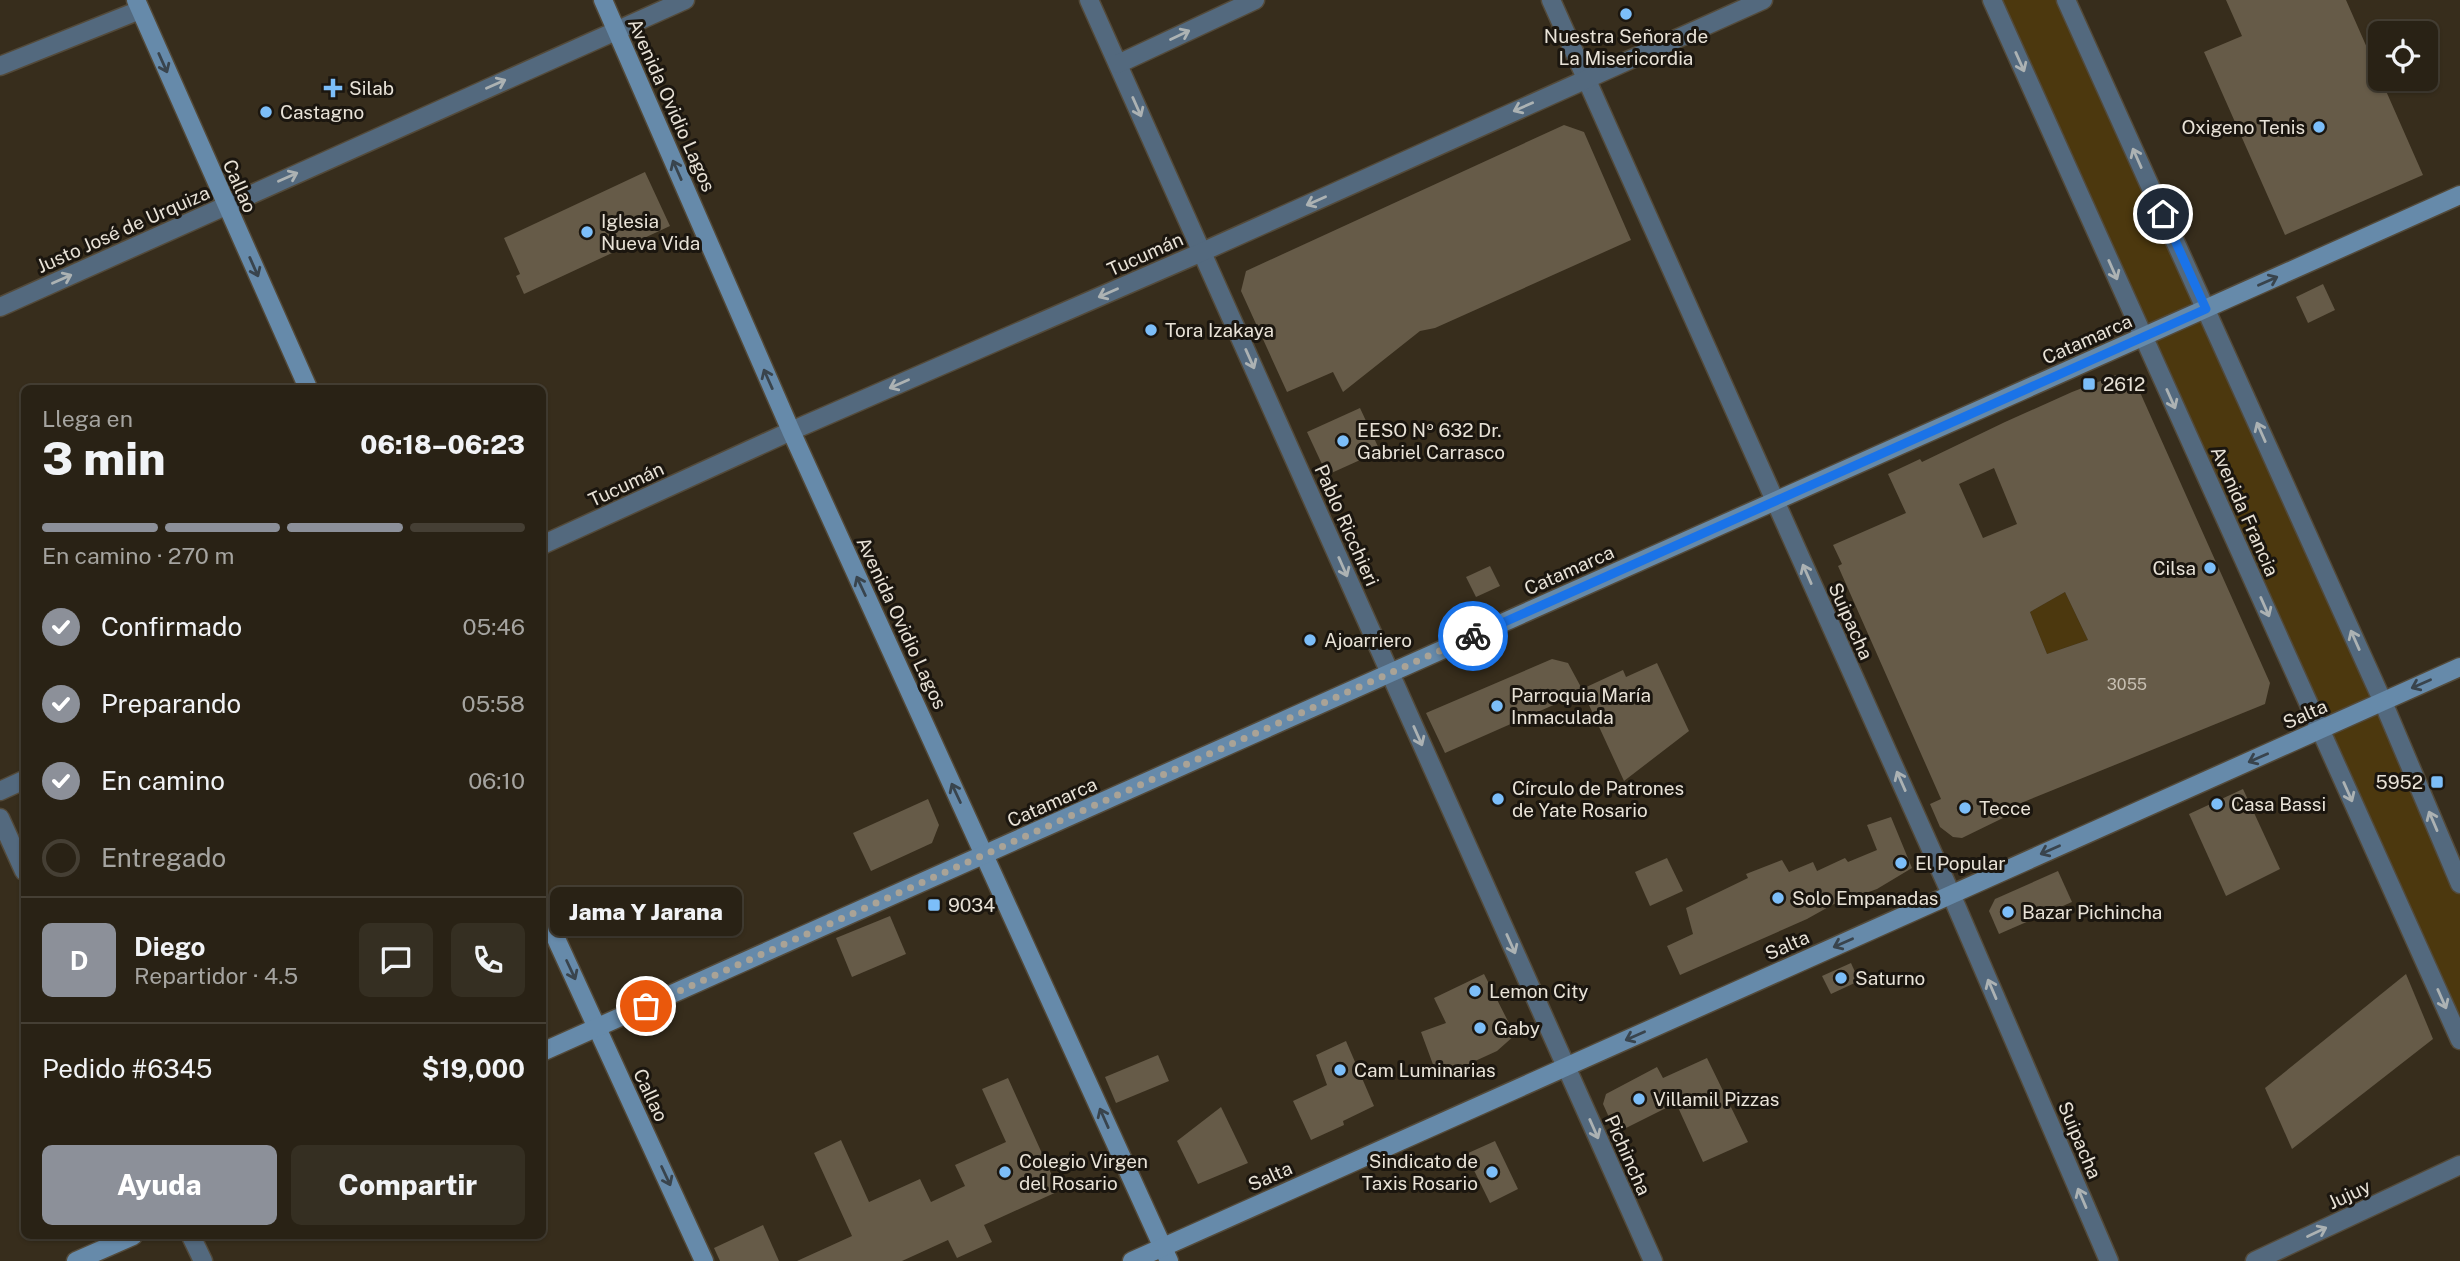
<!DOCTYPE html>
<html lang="es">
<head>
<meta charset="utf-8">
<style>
	:root { --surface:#292215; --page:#352f22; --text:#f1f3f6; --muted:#a5a4a0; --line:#453f34; --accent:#8c9099 }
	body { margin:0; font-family:"Public Sans",sans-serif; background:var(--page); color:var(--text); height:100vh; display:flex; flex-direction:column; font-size:26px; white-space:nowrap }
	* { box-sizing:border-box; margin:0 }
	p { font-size:23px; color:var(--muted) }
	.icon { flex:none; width:38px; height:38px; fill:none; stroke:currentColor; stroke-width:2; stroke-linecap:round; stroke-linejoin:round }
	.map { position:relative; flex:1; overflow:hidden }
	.drawer { position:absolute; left:21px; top:385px; width:525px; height:854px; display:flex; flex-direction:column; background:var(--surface); border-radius:10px; box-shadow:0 2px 5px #0004,0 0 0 2px var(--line) }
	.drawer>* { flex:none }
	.tools { position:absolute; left:2368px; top:21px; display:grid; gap:14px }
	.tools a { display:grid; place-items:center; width:70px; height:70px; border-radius:10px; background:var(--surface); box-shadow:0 2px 5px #0004,0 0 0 2px var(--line); font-size:35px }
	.pin { position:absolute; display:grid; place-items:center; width:60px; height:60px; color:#fff; margin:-30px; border:4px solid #fff; border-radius:50%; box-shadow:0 2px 7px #0007 }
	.courier { position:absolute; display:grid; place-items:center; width:70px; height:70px; margin:-35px; border:5px solid #1a73e8; border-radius:50%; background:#fff; color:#222; box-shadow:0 2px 9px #0007 }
	.bubble { position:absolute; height:49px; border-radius:10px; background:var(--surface); box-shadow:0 2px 5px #0004,0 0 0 2px var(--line); font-size:23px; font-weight:800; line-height:49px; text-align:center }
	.summary em { font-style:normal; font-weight:800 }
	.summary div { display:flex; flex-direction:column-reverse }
	.summary { display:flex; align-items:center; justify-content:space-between; height:119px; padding:0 21px }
	h1 { font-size:46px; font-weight:800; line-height:52px }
	.bar { display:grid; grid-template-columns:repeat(4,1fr); gap:10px 7px; align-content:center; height:84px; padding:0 21px }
	.bar i { height:9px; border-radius:5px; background:var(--line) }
	.bar .on { background:var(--accent) }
	.bar p { grid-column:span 4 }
	.line { display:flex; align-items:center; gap:18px; padding:0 21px; border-top:2px solid var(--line) }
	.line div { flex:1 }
	.round { display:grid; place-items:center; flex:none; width:74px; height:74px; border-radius:10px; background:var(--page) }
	ol { padding:0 21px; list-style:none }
	li { display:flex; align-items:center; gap:21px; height:77px }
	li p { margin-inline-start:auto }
	li .icon { padding:7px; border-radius:50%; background:var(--accent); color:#fff; stroke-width:4 }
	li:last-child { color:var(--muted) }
	li i { width:38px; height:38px; border:4px solid var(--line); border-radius:50% }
	.cta { display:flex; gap:14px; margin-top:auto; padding:14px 21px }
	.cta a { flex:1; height:80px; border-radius:10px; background:var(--accent); color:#fff; font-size:28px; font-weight:800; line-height:80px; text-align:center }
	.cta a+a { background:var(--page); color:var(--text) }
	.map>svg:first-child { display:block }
	.green { fill:#4c380e }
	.building { fill:#665b48; fill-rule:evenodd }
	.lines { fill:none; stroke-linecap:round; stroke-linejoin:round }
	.minor-casing { stroke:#534a3a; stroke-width:21 }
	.tertiary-casing { stroke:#534a3a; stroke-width:21 }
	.secondary-casing { stroke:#534a3a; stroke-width:21 }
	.minor { stroke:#53697e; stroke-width:18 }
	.tertiary { stroke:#53697e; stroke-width:18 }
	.secondary { stroke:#668aaa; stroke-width:18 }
	.oneway { stroke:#acb2b3 }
	.oneway2 { stroke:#39444d }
	.done { stroke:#aaa396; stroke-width:7; stroke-dasharray:0 12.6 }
	.route { stroke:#1a73e8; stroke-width:9 }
	.poi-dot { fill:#7cbef9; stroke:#1b160f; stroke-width:2.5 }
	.labels { text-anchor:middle; stroke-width:6; stroke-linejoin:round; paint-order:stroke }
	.number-label { font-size:16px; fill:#c8c0b3 }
	.poi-label { font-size:19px; fill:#e8e2d7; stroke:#1b160f; text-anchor:start }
	.street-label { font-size:19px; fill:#e8e2d7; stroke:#1b160f }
</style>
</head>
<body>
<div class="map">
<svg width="2460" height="1261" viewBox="0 0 2460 1261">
	<rect width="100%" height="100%" fill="#372d1c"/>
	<!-- green -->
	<g class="green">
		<polygon points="1992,0 2066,0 2460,884 2460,1040"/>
		<polygon points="2065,592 2088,640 2047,654 2030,612"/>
	</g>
	<!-- building -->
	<g class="building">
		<polygon points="2226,0 2346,0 2423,175 2285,235 2204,52 2242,36"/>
		<polygon points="1564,125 1584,132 1631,240 1435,328 1420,331 1343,392 1333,372 1287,392 1241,291 1246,271"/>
		<polygon points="645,172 670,226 524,294 516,276 520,274 504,238"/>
		<polygon points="2323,284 2335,310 2308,323 2296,297"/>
		<path d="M2116,375l23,15 131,293 -5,21 -266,108 4,6 -41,20 -9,-1 -13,-10 -10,-23 11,-5 -103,-233 4,-2 -9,-19 73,-32 -18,-39 32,-15 2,3 83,-40 67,-30zM1994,468l23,56 -34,14 -24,-54zM2065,592l23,48 -41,14 -17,-42z"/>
		<polygon points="1360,408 1380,451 1327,475 1307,432"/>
		<polygon points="1490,566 1500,586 1476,597 1466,577"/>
		<polygon points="1552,659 1568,663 1582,689 1623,670 1626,677 1657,663 1689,731 1624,781 1583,692 1445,753 1426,713"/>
		<polygon points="2243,789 2280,869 2226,896 2189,814"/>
		<polygon points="928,799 939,825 932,843 871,871 853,833"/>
		<polygon points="1891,817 1912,868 1877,889 1832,905 1807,919 1680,975 1667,946 1693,934 1686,908 1748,878 1746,874 1782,860 1789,872 1813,862 1817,871 1845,858 1848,862 1877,850 1867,825"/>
		<polygon points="1667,858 1683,891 1650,906 1635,872"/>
		<polygon points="2058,871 2072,902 1999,934 1989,911 1995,899"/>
		<polygon points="890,916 906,954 852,977 836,938"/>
		<polygon points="1851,963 1859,981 1831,994 1822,976"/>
		<polygon points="1484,974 1515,1035 1497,1051 1438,1078 1421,1032 1446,1023 1434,998"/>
		<polygon points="2406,974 2433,1039 2292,1149 2265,1088"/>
		<polygon points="1346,1041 1374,1106 1343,1121 1344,1125 1311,1140 1293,1101 1327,1085 1316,1055"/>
		<polygon points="1158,1055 1169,1081 1116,1103 1105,1077"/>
		<polygon points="1707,1058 1748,1142 1703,1162 1676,1103 1616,1133 1603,1104 1606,1094 1657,1067 1663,1078"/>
		<polygon points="1008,1078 1059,1191 984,1225 992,1242 957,1258 948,1240 902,1261 797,1261 852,1236 814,1153 841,1140 869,1202 920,1179 931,1202 965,1186 955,1165 1006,1142 982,1089"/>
		<polygon points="1221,1107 1248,1163 1198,1184 1177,1141"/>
		<polygon points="1495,1141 1518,1189 1490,1203 1466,1154"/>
		<polygon points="763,1225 779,1261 720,1261 714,1248"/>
	</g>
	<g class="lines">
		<!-- minor casing -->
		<g class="minor-casing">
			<g id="minor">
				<polyline points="1089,0 1653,1261"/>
				<polyline points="1551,0 1951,894 2109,1261"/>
				<polyline points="1118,64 1255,0"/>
				<polyline points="0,66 140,10"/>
				<polyline points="0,307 685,0"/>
				<polyline points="542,545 791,431 1202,252 1763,0"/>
				<polyline points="0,791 24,780"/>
				<polyline points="0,818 24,871"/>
				<polyline points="191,1236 203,1261"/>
				<polyline points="2255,1261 2460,1165"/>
			</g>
		</g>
		<!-- tertiary casing -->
		<g class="tertiary-casing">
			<g id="tertiary">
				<polyline points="1992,0 2460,1040"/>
				<polyline points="2066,0 2383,702 2460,884"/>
			</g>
		</g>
		<!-- secondary casing -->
		<g class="secondary-casing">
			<g id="secondary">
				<polyline points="136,0 308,388"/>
				<polyline points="603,0 791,431 1169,1261"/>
				<polyline points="542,908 704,1261"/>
				<polyline points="542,1052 2460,195"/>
				<polyline points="76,1261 133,1236"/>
				<polyline points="1132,1261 2460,667"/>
			</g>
		</g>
		<!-- minor -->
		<use href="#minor" class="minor"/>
		<!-- tertiary -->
		<use href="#tertiary" class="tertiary"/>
		<!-- secondary -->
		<use href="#secondary" class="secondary"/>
	</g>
	<!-- one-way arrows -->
	<defs><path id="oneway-shaft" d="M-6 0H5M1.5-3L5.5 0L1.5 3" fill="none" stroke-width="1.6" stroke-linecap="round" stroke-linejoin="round" transform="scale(1.75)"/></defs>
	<g class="oneway">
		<use href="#oneway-shaft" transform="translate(1180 35) rotate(-25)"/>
		<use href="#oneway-shaft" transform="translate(2020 62) rotate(66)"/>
		<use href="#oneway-shaft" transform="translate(496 84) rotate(-24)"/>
		<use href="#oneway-shaft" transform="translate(1137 107) rotate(66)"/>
		<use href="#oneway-shaft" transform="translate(1523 107) rotate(156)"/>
		<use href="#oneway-shaft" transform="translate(2137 158) rotate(-114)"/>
		<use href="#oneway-shaft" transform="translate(288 177) rotate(-24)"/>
		<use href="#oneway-shaft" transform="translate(1316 201) rotate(156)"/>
		<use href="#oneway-shaft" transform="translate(2113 270) rotate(66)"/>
		<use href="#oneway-shaft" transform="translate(62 279) rotate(-24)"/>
		<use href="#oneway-shaft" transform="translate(1108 293) rotate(156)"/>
		<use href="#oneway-shaft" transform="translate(1250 359) rotate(66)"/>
		<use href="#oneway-shaft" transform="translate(899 384) rotate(156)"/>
		<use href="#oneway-shaft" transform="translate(2171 399) rotate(66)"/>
		<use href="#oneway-shaft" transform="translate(2261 432) rotate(-114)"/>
		<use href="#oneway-shaft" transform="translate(1343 567) rotate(66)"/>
		<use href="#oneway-shaft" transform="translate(1807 574) rotate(-114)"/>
		<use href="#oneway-shaft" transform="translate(2265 607) rotate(66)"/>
		<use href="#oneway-shaft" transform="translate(2355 640) rotate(-114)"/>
		<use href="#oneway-shaft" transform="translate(1418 736) rotate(66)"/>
		<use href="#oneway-shaft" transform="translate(1901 781) rotate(-114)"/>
		<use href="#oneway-shaft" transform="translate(2348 792) rotate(66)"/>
		<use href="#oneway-shaft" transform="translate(2433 821) rotate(-113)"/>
		<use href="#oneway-shaft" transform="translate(1511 944) rotate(66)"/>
		<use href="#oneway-shaft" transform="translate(1992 989) rotate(-113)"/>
		<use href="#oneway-shaft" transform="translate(2442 999) rotate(66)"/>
		<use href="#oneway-shaft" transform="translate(1594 1129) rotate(66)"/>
		<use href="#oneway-shaft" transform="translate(2082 1198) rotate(-113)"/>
		<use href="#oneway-shaft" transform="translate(2317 1232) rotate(-25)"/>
	</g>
	<g class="oneway2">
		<use href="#oneway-shaft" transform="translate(163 63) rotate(66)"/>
		<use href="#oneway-shaft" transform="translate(677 170) rotate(-114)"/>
		<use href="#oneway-shaft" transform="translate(254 267) rotate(66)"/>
		<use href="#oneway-shaft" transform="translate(2268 281) rotate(-24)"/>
		<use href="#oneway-shaft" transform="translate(768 379) rotate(-114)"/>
		<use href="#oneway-shaft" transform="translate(861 586) rotate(-115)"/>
		<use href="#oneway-shaft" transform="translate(2421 684) rotate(156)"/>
		<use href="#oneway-shaft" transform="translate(2258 758) rotate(156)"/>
		<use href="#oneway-shaft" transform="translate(956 793) rotate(-115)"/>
		<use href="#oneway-shaft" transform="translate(2050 850) rotate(156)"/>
		<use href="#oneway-shaft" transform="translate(1843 943) rotate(156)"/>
		<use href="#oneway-shaft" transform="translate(571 970) rotate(65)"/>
		<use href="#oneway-shaft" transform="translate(1635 1036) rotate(156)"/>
		<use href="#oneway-shaft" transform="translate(1104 1118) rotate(-114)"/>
		<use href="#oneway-shaft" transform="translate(666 1176) rotate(65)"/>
	</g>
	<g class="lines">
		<!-- done -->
		<polyline class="done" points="646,1006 1473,636"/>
		<!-- route -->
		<polyline class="route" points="1473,636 2206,309 2163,214"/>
	</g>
	<!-- markers -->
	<g class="poi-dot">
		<circle cx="1626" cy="14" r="7"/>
		<path d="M329.5 77.5h7v7h7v7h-7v7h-7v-7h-7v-7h7z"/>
		<circle cx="266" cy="112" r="7"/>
		<circle cx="2319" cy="127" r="7"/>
		<circle cx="587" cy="232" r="7"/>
		<circle cx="1151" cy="330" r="7"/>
		<rect x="2082" y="377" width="14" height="14" rx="3.5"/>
		<circle cx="1343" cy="441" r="7"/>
		<circle cx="2210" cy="568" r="7"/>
		<circle cx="1310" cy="640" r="7"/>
		<circle cx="1497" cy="706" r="7"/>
		<rect x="2430" y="775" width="14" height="14" rx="3.5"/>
		<circle cx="1498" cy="799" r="7"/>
		<circle cx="2217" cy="804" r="7"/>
		<circle cx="1965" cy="808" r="7"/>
		<circle cx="1901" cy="863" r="7"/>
		<circle cx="1778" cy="898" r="7"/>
		<rect x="927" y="898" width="14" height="14" rx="3.5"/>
		<circle cx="2008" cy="912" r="7"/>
		<circle cx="1841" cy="978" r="7"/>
		<circle cx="1475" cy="991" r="7"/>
		<circle cx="1480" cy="1028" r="7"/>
		<circle cx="1340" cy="1070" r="7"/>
		<circle cx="1639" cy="1099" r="7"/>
		<circle cx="1005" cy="1172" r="7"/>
		<circle cx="1492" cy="1172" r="7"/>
	</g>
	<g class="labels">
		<!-- number labels -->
		<g class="number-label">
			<text x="2127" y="690">3055</text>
		</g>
		<!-- poi labels -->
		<g class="poi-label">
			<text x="1626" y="43" text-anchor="middle">Nuestra Señora de<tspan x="1626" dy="22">La Misericordia</tspan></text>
			<text x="349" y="95">Silab</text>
			<text x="280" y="119">Castagno</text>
			<text x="2305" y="134" text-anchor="end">Oxigeno Tenis</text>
			<text x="601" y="228">Iglesia<tspan x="601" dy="22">Nueva Vida</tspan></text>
			<text x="1165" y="337">Tora Izakaya</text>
			<text x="2103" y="391">2612</text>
			<text x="1357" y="437">EESO Nº 632 Dr.<tspan x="1357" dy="22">Gabriel Carrasco</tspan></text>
			<text x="2196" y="575" text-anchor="end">Cilsa</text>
			<text x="1324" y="647">Ajoarriero</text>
			<text x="1511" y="702">Parroquia María<tspan x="1511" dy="22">Inmaculada</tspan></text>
			<text x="2423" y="789" text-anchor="end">5952</text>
			<text x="1512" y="795">Círculo de Patrones<tspan x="1512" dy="22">de Yate Rosario</tspan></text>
			<text x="2231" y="811">Casa Bassi</text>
			<text x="1979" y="815">Tecce</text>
			<text x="1915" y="870">El Popular</text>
			<text x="1792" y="905">Solo Empanadas</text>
			<text x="948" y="912">9034</text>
			<text x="2022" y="919">Bazar Pichincha</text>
			<text x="1855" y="985">Saturno</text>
			<text x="1489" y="998">Lemon City</text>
			<text x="1494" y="1035">Gaby</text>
			<text x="1354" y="1077">Cam Luminarias</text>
			<text x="1653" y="1106">Villamil Pizzas</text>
			<text x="1019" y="1168">Colegio Virgen<tspan x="1019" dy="22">del Rosario</tspan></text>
			<text x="1478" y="1168" text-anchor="end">Sindicato de<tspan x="1478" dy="22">Taxis Rosario</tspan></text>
		</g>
		<!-- street labels -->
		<g class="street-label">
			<text transform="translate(672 105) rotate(66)" y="7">Avenida Ovidio Lagos</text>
			<text transform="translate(240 186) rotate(66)" y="7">Callao</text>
			<text transform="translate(123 229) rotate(-24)" y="7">Justo José de Urquiza</text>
			<text transform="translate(1145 254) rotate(-24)" y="7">Tucumán</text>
			<text transform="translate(2087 339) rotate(-24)" y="7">Catamarca</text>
			<text transform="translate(626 484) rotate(-25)" y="7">Tucumán</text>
			<text transform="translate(2245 511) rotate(66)" y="7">Avenida Francia</text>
			<text transform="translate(1347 525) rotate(66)" y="7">Pablo Ricchieri</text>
			<text transform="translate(1569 570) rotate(-24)" y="7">Catamarca</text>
			<text transform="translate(1851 621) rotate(66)" y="7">Suipacha</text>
			<text transform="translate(902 623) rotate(65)" y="7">Avenida Ovidio Lagos</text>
			<text transform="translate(2305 714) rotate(-24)" y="7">Salta</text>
			<text transform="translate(1052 802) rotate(-24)" y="7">Catamarca</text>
			<text transform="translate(1787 945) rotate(-24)" y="7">Salta</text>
			<text transform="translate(651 1095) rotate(65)" y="7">Callao</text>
			<text transform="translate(2080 1140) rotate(67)" y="7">Suipacha</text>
			<text transform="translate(1628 1155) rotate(66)" y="7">Pichincha</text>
			<text transform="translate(1270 1176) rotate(-24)" y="7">Salta</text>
			<text transform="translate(2349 1194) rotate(-25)" y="7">Jujuy</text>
		</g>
	</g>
</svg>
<div class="tools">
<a><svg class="icon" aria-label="locate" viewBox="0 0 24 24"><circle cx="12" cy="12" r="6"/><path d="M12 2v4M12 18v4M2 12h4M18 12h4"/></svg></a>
</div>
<div class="pin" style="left:646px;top:1006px;background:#ea580c"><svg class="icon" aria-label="bag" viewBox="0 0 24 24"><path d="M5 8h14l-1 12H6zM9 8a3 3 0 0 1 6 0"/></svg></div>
<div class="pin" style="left:2163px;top:214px;background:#1f2937"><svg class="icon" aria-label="home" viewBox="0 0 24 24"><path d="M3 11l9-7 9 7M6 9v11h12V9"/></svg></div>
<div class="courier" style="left:1473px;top:636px"><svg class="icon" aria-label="bike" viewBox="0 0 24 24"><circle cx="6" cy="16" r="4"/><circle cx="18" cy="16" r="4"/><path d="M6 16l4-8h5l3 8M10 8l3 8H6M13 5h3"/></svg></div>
<div class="bubble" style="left:550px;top:887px;width:192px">Jama Y Jarana</div>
<section class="drawer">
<div class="summary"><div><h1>3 min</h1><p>Llega en</p></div><em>06:18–06:23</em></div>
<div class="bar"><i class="on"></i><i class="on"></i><i class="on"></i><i></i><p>En camino · 270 m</p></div>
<ol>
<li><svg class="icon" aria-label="check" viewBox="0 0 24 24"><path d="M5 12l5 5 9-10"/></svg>Confirmado<p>05:46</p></li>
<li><svg class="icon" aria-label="check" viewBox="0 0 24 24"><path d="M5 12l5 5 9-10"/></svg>Preparando<p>05:58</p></li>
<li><svg class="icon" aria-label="check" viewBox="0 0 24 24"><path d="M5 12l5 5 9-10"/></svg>En camino<p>06:10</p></li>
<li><i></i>Entregado</li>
</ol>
<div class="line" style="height:126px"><b class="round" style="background:var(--accent);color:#fff">D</b><div><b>Diego</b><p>Repartidor · 4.5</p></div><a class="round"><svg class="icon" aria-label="chat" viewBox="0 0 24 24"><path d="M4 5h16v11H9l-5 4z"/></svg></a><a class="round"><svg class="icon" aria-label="phone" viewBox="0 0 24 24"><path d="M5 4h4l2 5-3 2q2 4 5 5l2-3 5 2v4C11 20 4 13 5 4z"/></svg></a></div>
<div class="line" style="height:91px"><div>Pedido #6345</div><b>$19,000</b></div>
<div class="cta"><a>Ayuda</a><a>Compartir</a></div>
</section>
</div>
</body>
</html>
